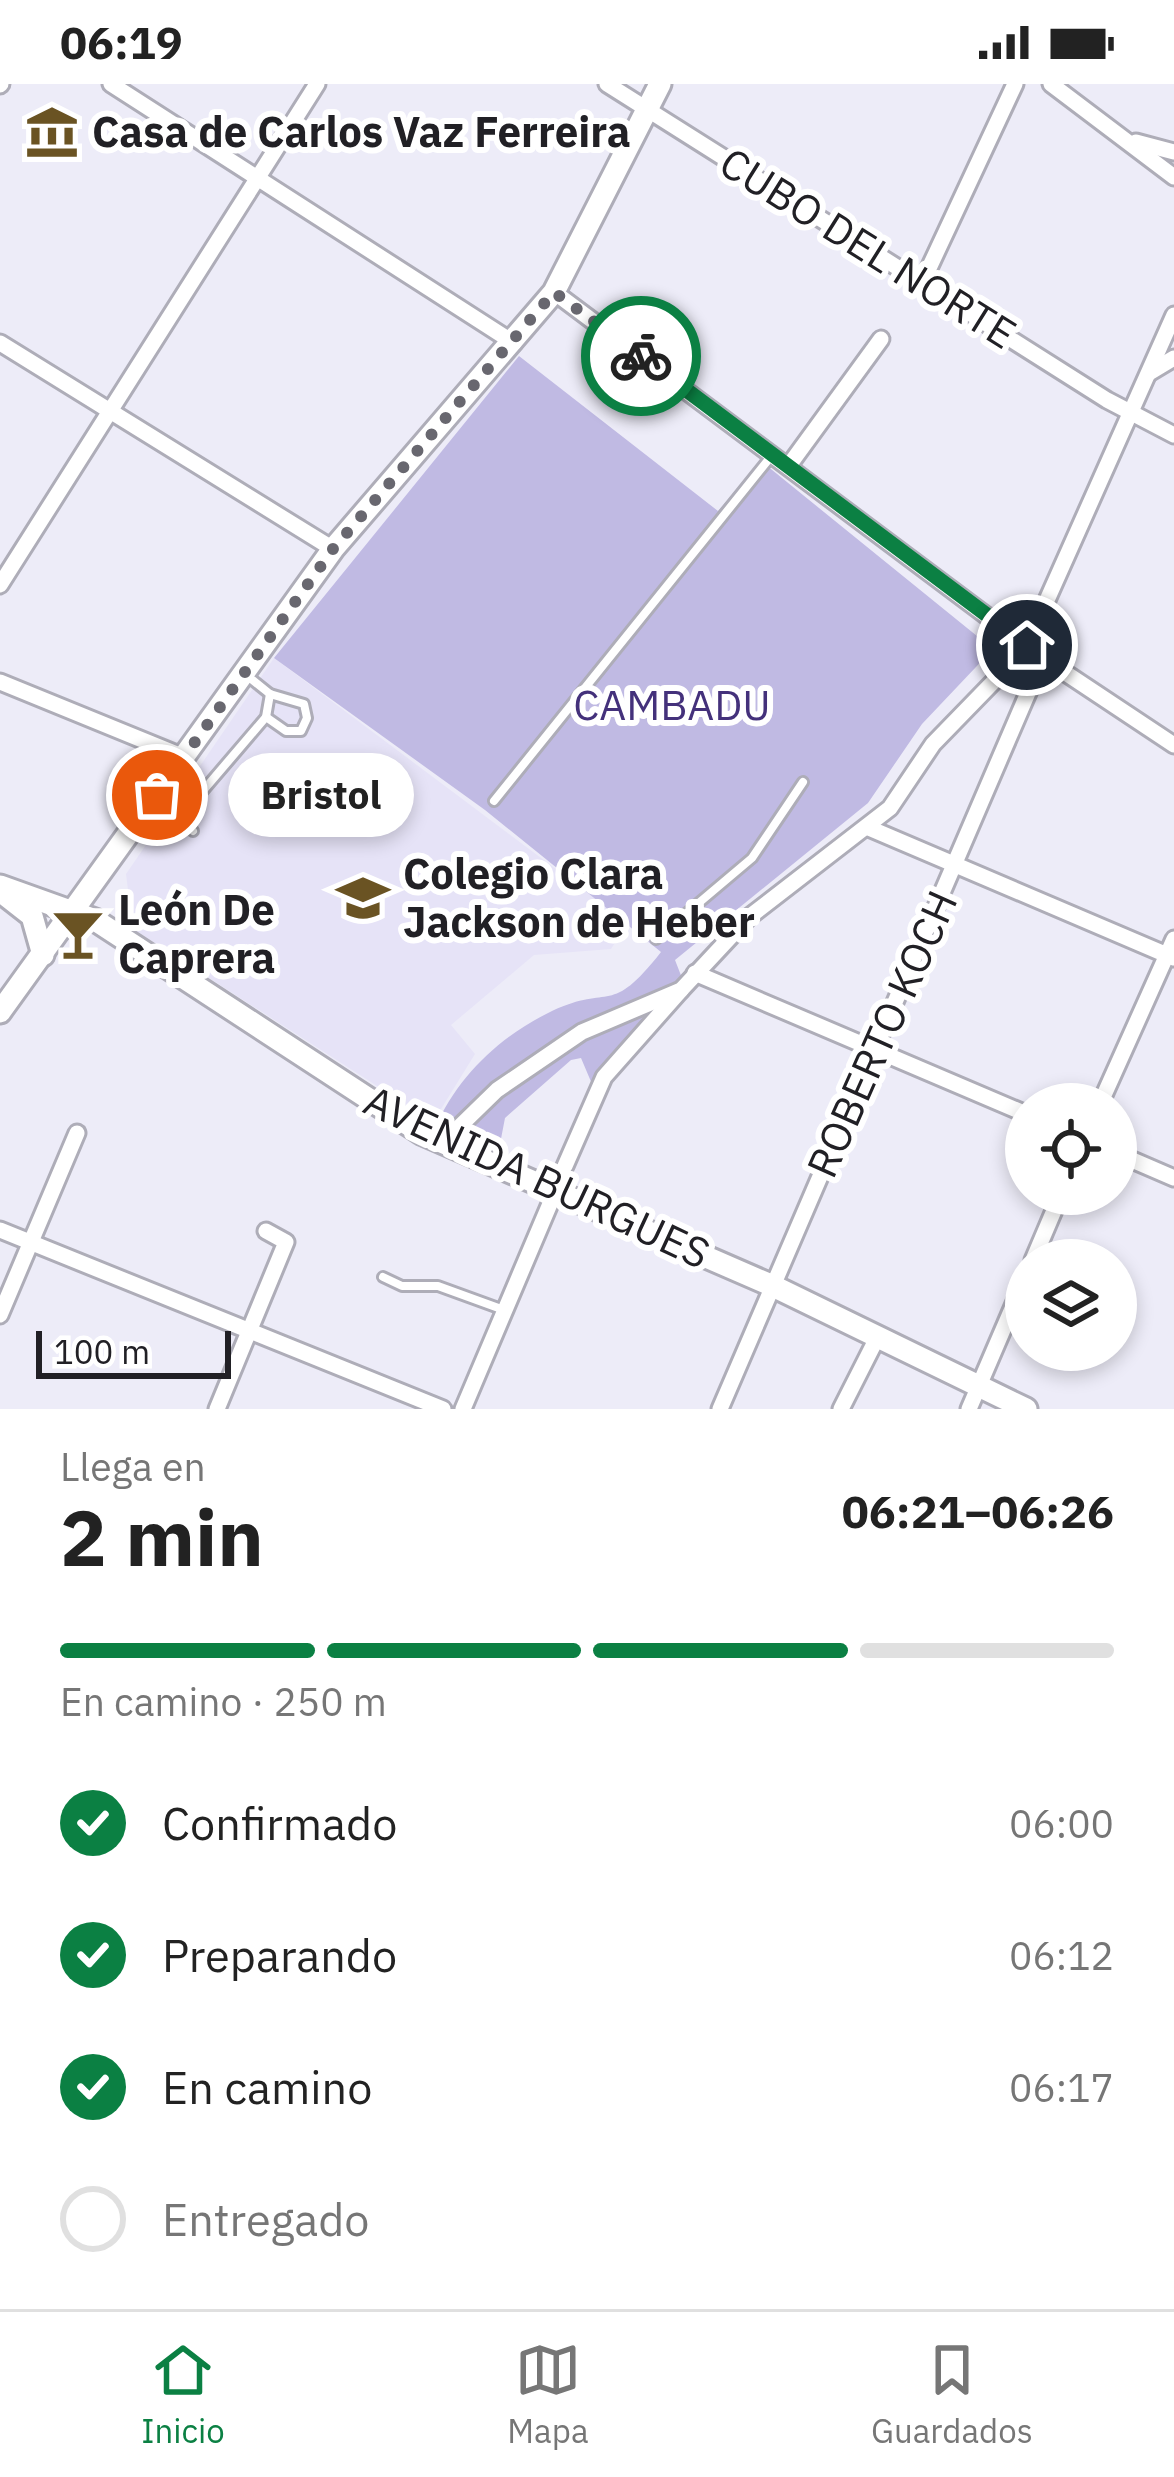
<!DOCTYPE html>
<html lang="es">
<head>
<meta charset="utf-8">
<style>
	:root { --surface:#fff; --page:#f2f2f2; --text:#222; --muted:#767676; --line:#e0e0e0; --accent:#0b8043 }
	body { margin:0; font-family:"IBM Plex Sans",sans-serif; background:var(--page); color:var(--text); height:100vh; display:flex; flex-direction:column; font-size:45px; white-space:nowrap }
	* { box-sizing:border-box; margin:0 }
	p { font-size:39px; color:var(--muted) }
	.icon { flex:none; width:66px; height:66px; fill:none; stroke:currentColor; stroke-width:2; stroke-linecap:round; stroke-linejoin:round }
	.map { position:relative; height:1325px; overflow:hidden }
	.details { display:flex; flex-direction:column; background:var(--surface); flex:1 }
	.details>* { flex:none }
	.buttons { position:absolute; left:1005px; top:999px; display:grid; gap:24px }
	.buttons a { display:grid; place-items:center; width:132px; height:132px; border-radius:50%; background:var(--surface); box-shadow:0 6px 18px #0003; font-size:60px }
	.scale { position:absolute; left:36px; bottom:30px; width:195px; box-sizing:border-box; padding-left:12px; border:6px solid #212025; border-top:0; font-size:33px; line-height:42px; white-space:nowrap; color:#212025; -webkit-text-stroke:9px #fff; paint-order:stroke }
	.pin { position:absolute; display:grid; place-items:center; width:102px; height:102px; color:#fff; margin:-51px; border:6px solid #fff; border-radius:50%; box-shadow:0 3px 12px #0007 }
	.courier { position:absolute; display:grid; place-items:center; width:120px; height:120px; margin:-60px; border:9px solid #0b8043; border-radius:50%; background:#fff; color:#222; box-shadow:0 3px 15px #0007 }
	.bubble { position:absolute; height:84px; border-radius:42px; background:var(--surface); box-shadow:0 6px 18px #0003; font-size:39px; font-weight:700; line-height:84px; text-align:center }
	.overview em { font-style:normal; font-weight:700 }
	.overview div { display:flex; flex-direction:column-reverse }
	.overview { display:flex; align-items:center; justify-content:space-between; height:204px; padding:0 60px }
	h1 { font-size:78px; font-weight:700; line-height:90px }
	.bar { display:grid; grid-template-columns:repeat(4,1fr); gap:18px 12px; align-content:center; height:144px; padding:0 60px }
	.bar i { height:15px; border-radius:9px; background:var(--line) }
	.bar .current { background:var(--accent) }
	.bar p { grid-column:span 4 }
	ol { padding:0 60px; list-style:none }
	li { display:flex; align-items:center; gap:36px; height:132px }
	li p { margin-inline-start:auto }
	li .icon { padding:12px; border-radius:50%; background:var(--accent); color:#fff; stroke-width:4 }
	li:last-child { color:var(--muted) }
	li i { width:66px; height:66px; border:6px solid var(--line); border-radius:50% }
	.status { display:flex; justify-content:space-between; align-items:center; height:84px; padding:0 60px; background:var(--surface); direction:ltr }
	.status svg { height:33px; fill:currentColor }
	.tab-bar { display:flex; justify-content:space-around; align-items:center; height:168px; border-top:3px solid var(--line); background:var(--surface); font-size:33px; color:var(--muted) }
	.tab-bar a { display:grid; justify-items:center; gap:6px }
	.tab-bar .current { color:var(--accent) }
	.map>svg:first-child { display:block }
	.built { fill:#e6e3f7 }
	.green { fill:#c0bae3 }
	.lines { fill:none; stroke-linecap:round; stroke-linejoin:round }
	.lane-casing { stroke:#aeadb8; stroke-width:14 }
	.street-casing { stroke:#aeadb8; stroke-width:21 }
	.secondary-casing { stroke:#aeadb8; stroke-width:27 }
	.lane { stroke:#fff; stroke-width:8 }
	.street { stroke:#fff; stroke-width:15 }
	.secondary { stroke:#fff; stroke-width:21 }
	.done { stroke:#68676f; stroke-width:12; stroke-dasharray:0 21.6 }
	.route { stroke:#0b8043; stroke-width:15 }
	.labels { text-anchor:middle; stroke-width:12; stroke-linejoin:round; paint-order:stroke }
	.poi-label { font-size:42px; font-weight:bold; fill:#212025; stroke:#fff; text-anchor:start }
	.street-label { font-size:42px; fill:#212025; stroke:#fff }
	.park-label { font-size:42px; fill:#44317b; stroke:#fff }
</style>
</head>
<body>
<div class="status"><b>06:19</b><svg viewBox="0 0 49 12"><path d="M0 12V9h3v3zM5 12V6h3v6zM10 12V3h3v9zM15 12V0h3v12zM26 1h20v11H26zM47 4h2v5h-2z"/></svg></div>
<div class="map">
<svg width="1174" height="1325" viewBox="0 0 1174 1325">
	<rect width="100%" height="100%" fill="#edecf8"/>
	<!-- built -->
	<polygon class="built" points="274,574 628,839 611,865 534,871 451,941 475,970 433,1038 133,845 126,790"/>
	<!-- green -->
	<path class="green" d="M519,272l199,155 43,-50 232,188 -71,75 -54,79 -193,157 7,18 -90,106 -11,-26 -10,2 -66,58 -5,26 -6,4 -59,-20c23,-52 65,-92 117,-117 60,-28 57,7 109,-59l-176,-142 -211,-152z"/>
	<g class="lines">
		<!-- lane casing -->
		<g class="lane-casing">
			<g id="lane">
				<polyline points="245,590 270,610 304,620 307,634 301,647 286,647 266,633"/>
				<polyline points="494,717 773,370"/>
				<polyline points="193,747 182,736 184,729 266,633 270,610"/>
				<polyline points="656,855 752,774 803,698"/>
				<polyline points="383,1193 402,1202 438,1202 504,1226"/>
			</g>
		</g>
		<!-- street casing -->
		<g class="street-casing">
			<g id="street">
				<polyline points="111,0 514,259"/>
				<polyline points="607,0 1107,316 1174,351"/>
				<polyline points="1051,0 1174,93"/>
				<polyline points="0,1 1,0"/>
				<polyline points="1136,58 1174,68"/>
				<polyline points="923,197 1015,0"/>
				<polyline points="554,208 1043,574 1174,661"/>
				<polyline points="0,259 333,465"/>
				<polyline points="1149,289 1174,274"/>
				<polyline points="790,380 881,255"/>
				<polyline points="0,501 317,0"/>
				<polyline points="1027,561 1174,231"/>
				<polyline points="0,598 184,673"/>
				<polyline points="869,744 1174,874"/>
				<polyline points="695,889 1026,1030"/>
				<polyline points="1100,1020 1174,855"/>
				<polyline points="459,1043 497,1006 582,948 681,906 749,833 890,724 933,660 1001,590"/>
				<polyline points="1116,1069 1174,1094"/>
				<polyline points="565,1082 604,993 681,906"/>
				<polyline points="0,1146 443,1325"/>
				<polyline points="1033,1176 1061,1110"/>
				<polyline points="0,1231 77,1049"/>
				<polyline points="217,1325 286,1158 266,1147"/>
				<polyline points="463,1325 555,1108"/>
				<polyline points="720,1325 1043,574"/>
				<polyline points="841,1325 878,1252"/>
				<polyline points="969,1325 1026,1192"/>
			</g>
		</g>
		<!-- secondary casing -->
		<g class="secondary-casing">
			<g id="secondary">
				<polyline points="0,802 95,836 421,1049 773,1202 1026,1325"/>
				<polyline points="0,807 32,832 43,871"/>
				<polyline points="0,928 333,465 554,208 660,0"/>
			</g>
		</g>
		<!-- lane -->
		<use href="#lane" class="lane"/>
		<!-- street -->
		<use href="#street" class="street"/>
		<!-- secondary -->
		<use href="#secondary" class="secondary"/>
	</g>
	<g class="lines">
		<!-- done -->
		<polyline class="done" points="157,711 333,465 554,208 641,272"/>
		<!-- route -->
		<polyline class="route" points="641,272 1027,561"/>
	</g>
	<!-- icons -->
	<defs>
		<g id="museum-bare" transform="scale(4.14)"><path d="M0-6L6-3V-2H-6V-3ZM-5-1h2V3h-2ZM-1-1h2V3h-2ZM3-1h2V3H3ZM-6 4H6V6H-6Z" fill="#6a5323" stroke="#fff" stroke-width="2.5" paint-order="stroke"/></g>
		<g id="school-bare" transform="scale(4.14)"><path d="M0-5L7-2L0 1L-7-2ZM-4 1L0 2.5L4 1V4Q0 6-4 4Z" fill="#6a5323" stroke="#fff" stroke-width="2.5" paint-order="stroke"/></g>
		<g id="bar-bare" transform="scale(4.14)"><path d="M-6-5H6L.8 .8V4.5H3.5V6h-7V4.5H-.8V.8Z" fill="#6a5323" stroke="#fff" stroke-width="2.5" paint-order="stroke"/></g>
	</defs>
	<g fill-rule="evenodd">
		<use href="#museum-bare" x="52" y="48"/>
		<use href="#school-bare" x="363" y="814"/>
		<use href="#bar-bare" x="78" y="850"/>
	</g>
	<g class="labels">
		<!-- poi labels -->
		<g class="poi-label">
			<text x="92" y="63">Casa de Carlos Vaz Ferreira</text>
			<text x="403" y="805">Colegio Clara<tspan x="403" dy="48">Jackson de Heber</tspan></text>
			<text x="118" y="841">León De<tspan x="118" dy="48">Caprera</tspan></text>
		</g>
		<!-- street labels -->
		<g class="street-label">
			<text transform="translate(868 164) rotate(32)" y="15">CUBO DEL NORTE</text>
			<text transform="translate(882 950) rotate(-66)" y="15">ROBERTO KOCH</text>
			<text transform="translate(537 1093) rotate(25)" y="15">AVENIDA BURGUES</text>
		</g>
		<!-- park labels -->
		<g class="park-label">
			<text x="672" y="636">CAMBADU</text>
		</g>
	</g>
</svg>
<div class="buttons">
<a><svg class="icon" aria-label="locate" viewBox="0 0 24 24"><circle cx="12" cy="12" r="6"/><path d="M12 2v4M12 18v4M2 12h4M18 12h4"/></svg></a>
<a><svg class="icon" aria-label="layers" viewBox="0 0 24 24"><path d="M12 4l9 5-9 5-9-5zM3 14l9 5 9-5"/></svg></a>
</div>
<div class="scale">100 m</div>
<div class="pin" style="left:157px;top:711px;background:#ea580c"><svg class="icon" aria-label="bag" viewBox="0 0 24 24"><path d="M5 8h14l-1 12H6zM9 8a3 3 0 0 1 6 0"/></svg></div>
<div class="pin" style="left:1027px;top:561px;background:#1f2937"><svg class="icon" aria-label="home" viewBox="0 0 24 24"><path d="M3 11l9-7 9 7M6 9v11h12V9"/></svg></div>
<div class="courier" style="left:641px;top:272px"><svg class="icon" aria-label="bike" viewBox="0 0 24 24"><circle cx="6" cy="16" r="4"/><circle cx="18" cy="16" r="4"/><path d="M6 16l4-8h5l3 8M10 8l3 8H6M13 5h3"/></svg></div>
<div class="bubble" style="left:228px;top:669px;width:186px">Bristol</div>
</div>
<section class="details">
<div class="overview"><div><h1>2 min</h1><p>Llega en</p></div><em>06:21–06:26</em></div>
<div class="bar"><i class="current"></i><i class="current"></i><i class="current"></i><i></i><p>En camino · 250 m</p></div>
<ol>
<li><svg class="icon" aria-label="check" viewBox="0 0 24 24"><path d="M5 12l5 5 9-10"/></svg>Confirmado<p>06:00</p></li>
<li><svg class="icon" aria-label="check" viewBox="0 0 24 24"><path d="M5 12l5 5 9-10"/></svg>Preparando<p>06:12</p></li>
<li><svg class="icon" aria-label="check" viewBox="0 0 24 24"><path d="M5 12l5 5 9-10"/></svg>En camino<p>06:17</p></li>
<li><i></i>Entregado</li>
</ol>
</section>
<nav class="tab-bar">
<a class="current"><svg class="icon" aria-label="home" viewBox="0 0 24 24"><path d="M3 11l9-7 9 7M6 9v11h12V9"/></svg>Inicio</a>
<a><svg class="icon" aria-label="map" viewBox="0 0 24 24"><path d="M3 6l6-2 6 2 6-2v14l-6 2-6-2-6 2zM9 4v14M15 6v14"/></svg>Mapa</a>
<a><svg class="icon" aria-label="saved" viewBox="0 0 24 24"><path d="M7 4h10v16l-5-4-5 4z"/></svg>Guardados</a>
</nav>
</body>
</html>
